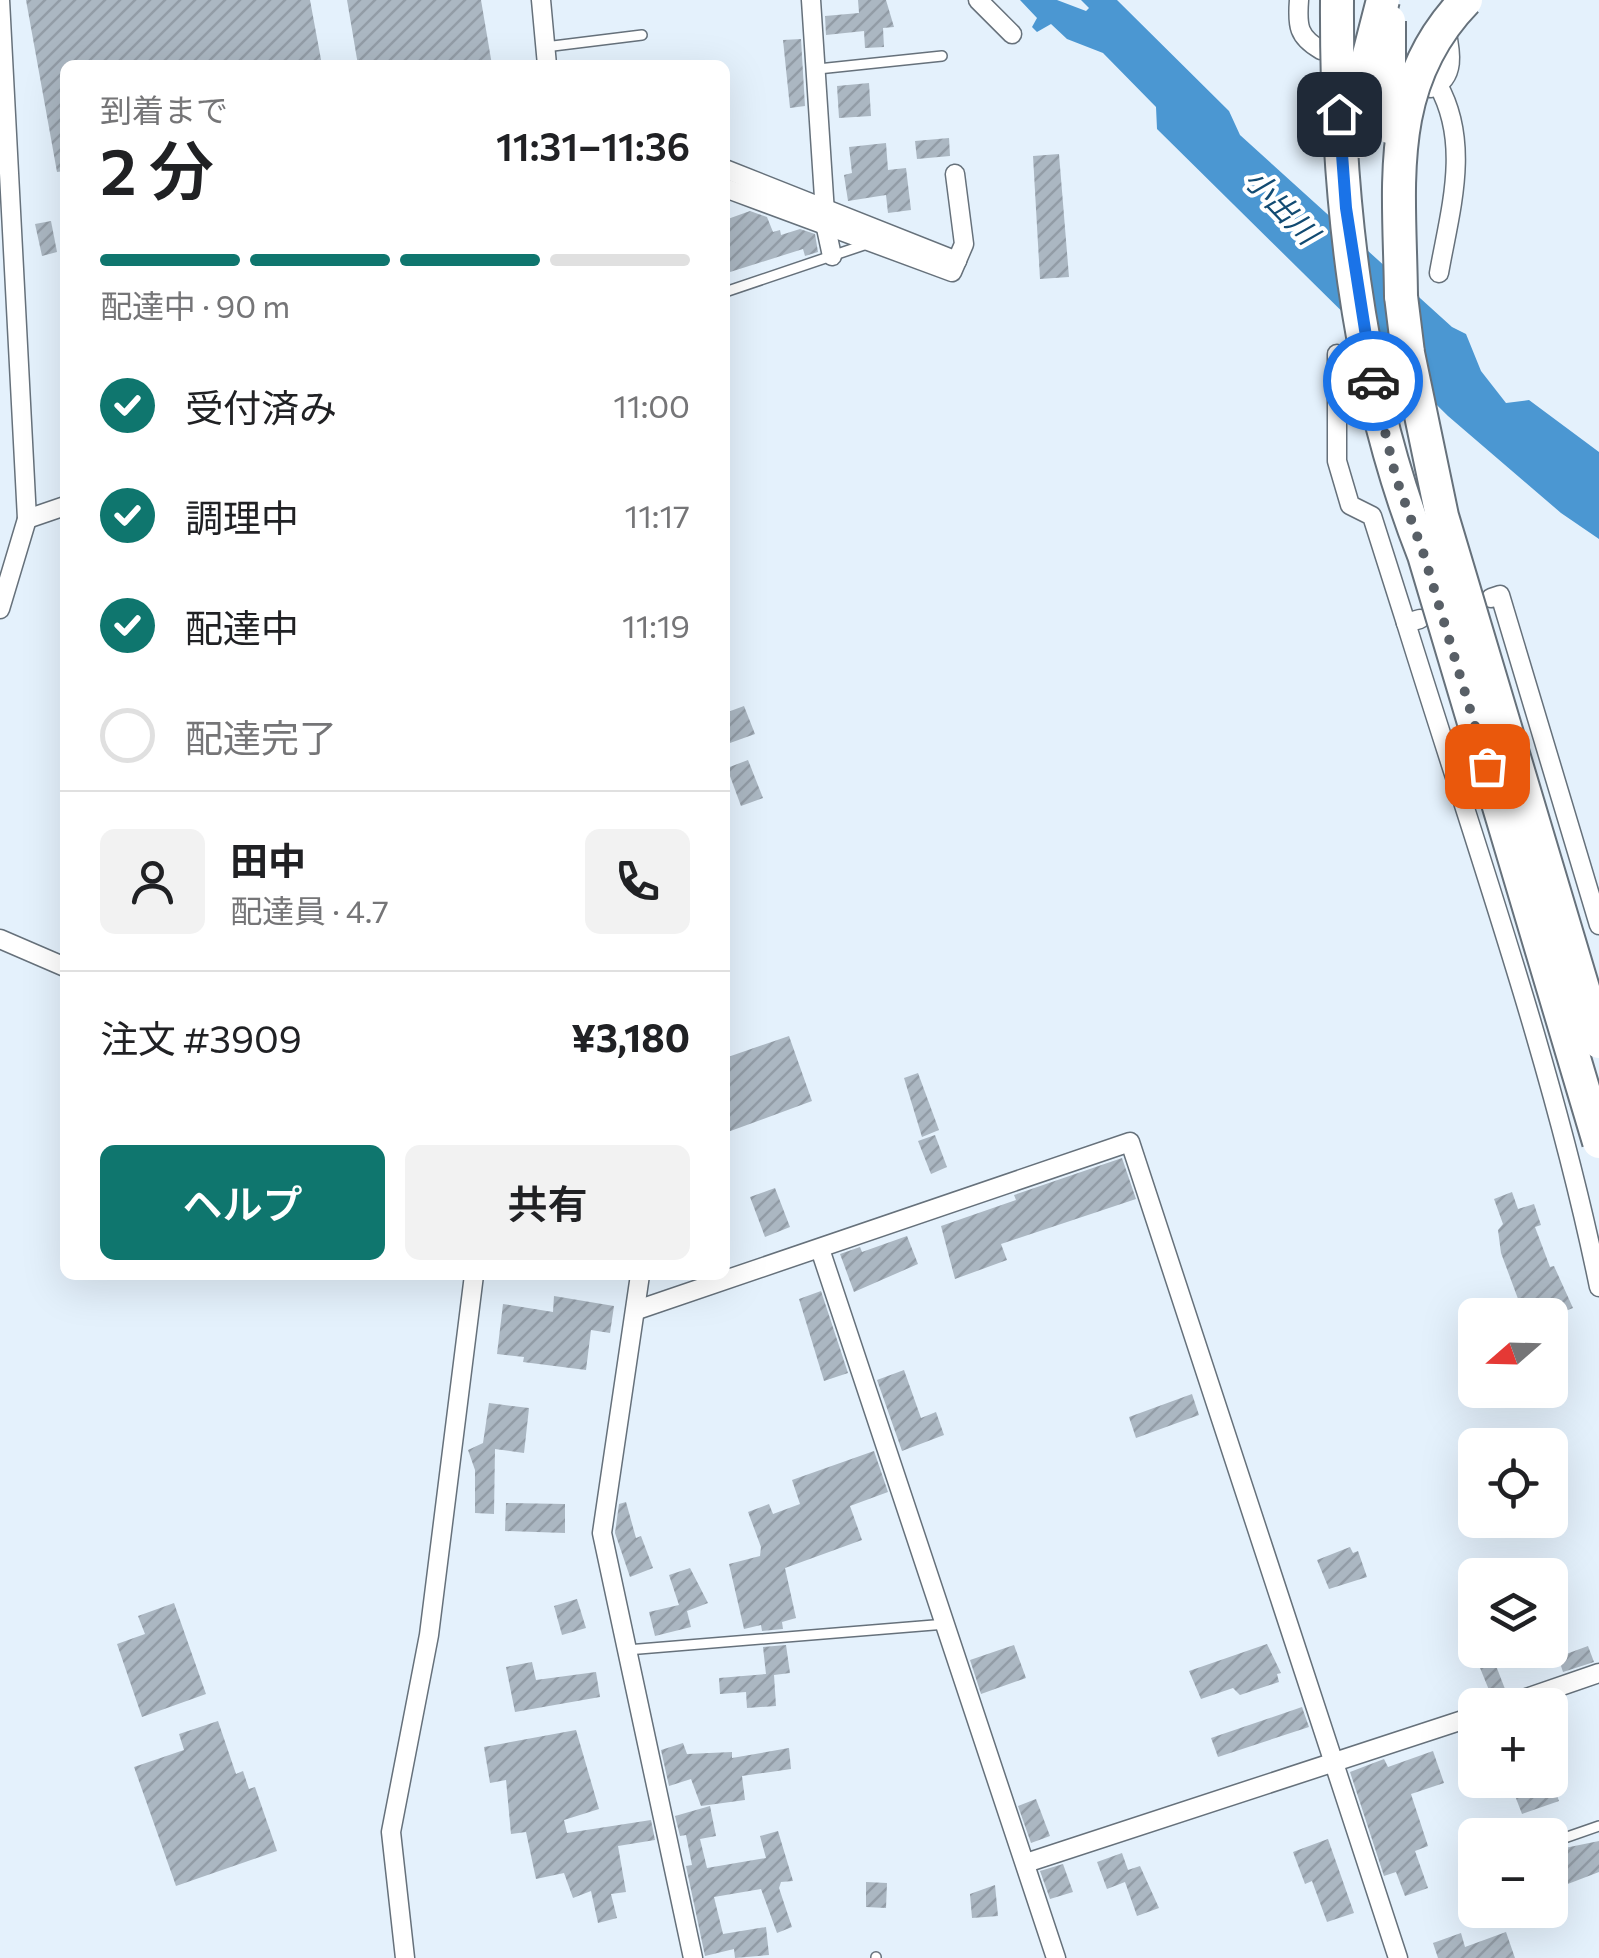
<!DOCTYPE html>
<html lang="ja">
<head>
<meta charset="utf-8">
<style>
	:root { --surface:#fff; --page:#f2f2f2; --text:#202124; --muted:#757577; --line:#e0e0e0; --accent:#0f766e }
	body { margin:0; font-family:Commissioner,"Noto Sans JP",sans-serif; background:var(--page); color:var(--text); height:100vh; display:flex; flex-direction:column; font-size:38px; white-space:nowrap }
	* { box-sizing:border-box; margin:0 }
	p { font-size:32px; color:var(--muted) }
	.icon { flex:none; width:55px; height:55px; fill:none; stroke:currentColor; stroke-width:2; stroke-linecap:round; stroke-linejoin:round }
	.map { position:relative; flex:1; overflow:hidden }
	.panel { position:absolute; left:60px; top:60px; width:670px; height:1220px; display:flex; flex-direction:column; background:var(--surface); border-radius:15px; box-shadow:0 10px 40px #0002 }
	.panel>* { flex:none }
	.needle { width:65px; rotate:250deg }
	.fabs { position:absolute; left:1458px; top:1298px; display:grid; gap:20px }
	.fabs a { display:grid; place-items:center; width:110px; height:110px; border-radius:15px; background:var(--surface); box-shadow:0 10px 40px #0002; font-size:50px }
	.pin { position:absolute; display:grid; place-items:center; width:85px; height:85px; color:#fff; margin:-42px; border-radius:20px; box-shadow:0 5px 15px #0006 }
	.courier { position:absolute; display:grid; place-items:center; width:100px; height:100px; margin:-50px; border:8px solid #1a73e8; border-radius:50%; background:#fff; color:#222; box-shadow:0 2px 12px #0007 }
	.head em { font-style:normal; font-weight:600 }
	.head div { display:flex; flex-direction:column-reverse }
	.head { display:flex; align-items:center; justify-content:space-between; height:170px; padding:0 40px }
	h1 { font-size:65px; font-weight:600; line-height:75px }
	.bar { display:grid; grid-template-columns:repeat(4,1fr); gap:15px 10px; align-content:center; height:120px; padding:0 40px }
	.bar i { height:12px; border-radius:8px; background:var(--line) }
	.bar .selected { background:var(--accent) }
	.bar p { grid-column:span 4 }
	.line { display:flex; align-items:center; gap:25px; padding:0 40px; border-top:2px solid var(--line) }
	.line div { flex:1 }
	.round { display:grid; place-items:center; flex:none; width:105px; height:105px; border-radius:15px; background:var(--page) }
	ol { padding:0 40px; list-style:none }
	li { display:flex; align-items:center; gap:30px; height:110px }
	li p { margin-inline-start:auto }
	li .icon { padding:10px; border-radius:50%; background:var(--accent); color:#fff; stroke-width:4 }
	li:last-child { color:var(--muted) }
	li i { width:55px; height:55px; border:5px solid var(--line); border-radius:50% }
	.primary-button { display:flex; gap:20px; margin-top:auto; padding:20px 40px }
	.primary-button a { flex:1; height:115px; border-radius:15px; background:var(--accent); color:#fff; font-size:40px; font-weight:600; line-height:115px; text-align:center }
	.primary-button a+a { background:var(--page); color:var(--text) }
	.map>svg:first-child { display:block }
	.water { fill:#4b97d2 }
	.building { fill:url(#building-hatch) }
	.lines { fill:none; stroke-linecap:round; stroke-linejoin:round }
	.lane-casing { stroke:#66717b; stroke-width:12 }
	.street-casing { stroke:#66717b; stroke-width:21 }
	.highway-casing { stroke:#66717b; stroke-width:36 }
	.lane { stroke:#fff; stroke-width:9 }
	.street { stroke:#fff; stroke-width:18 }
	.highway { stroke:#fff; stroke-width:32 }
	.highway-bridge-casing { stroke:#66717b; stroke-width:36; stroke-linecap:butt }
	.highway-bridge { stroke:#fff; stroke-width:32 }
	.done { stroke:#585f66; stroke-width:10; stroke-dasharray:0 18 }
	.route { stroke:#1a73e8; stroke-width:12 }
	.labels { text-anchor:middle; stroke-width:8; stroke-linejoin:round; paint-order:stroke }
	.water-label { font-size:30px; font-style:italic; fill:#124b72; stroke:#fff }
</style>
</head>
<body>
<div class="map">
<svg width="1599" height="1958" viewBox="0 0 1599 1958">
	<defs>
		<pattern id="building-hatch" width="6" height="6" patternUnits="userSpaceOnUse" patternTransform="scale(2.5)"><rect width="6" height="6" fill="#abb7c2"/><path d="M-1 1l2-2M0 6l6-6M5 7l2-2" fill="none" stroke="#929ca6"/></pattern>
	</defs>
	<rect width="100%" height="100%" fill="#e4f1fc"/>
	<!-- water -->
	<polygon class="water" points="1020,0 1057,0 1086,11 1089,8 1081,0 1117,0 1229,111 1240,135 1452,327 1466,334 1481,371 1506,403 1529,400 1599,452 1599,539 1561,513 1448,416 1157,129 1156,107 1103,53 1067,39 1051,24 1037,32 1032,27 1037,18"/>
	<!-- building -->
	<g class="building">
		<polygon points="26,0 310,0 322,65 65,65 65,171 57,172"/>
		<polygon points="347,0 481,0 492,65 358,65"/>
		<polygon points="858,0 886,0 894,27 883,28 884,47 865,48 864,31 826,35 825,16 859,13"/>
		<polygon points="801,39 805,106 790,108 783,40"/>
		<polygon points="869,83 871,116 839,118 837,86"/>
		<polygon points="949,138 950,156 917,159 915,141"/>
		<polygon points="886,143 888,170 906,168 911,210 888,213 886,195 848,201 844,175 852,173 849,147"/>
		<polygon points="1059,154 1069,277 1040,279 1033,156"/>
		<polygon points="750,211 767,217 773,232 780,230 781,235 800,229 815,234 818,252 805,256 803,249 730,272 725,220"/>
		<polygon points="51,221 57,252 42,256 35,224"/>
		<polygon points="744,706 755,734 730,743 725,713"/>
		<polygon points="748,760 763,798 741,806 727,768"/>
		<polygon points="789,1036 812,1101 725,1133 725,1058"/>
		<polygon points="918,1073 939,1130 922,1137 904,1078"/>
		<polygon points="935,1135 947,1167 931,1174 918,1141"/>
		<polygon points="1122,1158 1136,1199 1001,1244 1007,1260 955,1279 941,1226 1016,1200 1014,1195"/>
		<polygon points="775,1188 790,1227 765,1237 750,1197"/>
		<polygon points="1512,1192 1518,1209 1534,1204 1541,1225 1535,1227 1550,1267 1554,1266 1573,1308 1550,1317 1542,1308 1524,1315 1501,1253 1498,1230 1503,1224 1494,1199"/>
		<polygon points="907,1236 918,1264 854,1292 840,1254 860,1247 862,1252"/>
		<polygon points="821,1291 848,1373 824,1381 799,1299"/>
		<polygon points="554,1296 614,1306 610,1333 591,1330 586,1370 523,1362 524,1357 497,1354 503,1304 553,1312"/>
		<polygon points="904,1370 921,1418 936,1412 944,1435 902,1451 877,1380"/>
		<polygon points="1192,1394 1199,1415 1136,1438 1129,1417"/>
		<polygon points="489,1403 529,1408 524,1453 495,1449 494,1514 475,1513 475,1470 468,1450 483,1443"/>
		<polygon points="874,1451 888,1492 850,1506 862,1540 785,1568 796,1618 782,1622 783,1629 762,1631 761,1625 744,1629 729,1564 760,1556 761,1547 748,1512 769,1504 773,1514 800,1504 792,1480"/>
		<polygon points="626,1502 636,1538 641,1536 653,1568 630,1577 615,1533 619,1504"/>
		<polygon points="506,1503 565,1504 565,1533 505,1531"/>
		<polygon points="1350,1547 1353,1553 1358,1551 1367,1577 1329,1589 1317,1560"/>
		<polygon points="690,1568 708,1603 687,1611 691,1627 655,1636 649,1612 679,1605 669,1575"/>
		<polygon points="577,1599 586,1628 562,1635 554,1606"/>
		<polygon points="174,1603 206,1694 142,1717 117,1644 145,1634 138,1616"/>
		<polygon points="1267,1644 1281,1673 1277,1674 1279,1682 1240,1695 1233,1688 1201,1699 1189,1671"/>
		<polygon points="786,1645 790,1673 774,1675 776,1706 747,1708 746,1692 720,1694 719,1678 766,1674 763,1647"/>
		<polygon points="1014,1645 1026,1678 981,1694 970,1660"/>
		<polygon points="1588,1646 1594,1662 1563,1672 1558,1657"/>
		<polygon points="1493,1658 1505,1689 1491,1695 1478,1663"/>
		<polygon points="532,1662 536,1680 596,1672 600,1697 515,1712 506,1667"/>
		<polygon points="1302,1707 1309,1727 1218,1757 1211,1738"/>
		<polygon points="218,1721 236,1774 243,1771 249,1789 255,1787 277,1851 176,1886 134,1767 184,1750 179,1734"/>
		<polygon points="576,1730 599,1809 564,1820 567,1833 651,1820 655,1840 618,1846 626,1892 611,1894 617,1918 598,1923 591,1891 573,1898 564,1873 536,1879 526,1832 511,1834 506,1780 490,1783 484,1747"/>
		<polygon points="683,1743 687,1754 732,1752 732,1758 789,1748 791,1769 742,1776 745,1800 701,1806 691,1779 669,1786 661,1750"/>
		<polygon points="1433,1751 1444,1783 1411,1794 1428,1846 1415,1851 1428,1888 1405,1896 1396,1872 1384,1876 1350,1772 1384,1759 1388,1767"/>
		<polygon points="1509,1780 1551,1780 1559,1801 1522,1814"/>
		<polygon points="1036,1799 1050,1836 1031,1843 1018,1806"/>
		<polygon points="710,1806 716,1836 700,1839 707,1868 766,1858 760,1836 778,1831 793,1881 781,1882 779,1888 792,1927 777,1933 761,1889 714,1897 723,1934 766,1927 769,1955 735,1958 734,1949 705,1956 686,1866 692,1865 686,1835 680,1836 675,1816"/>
		<polygon points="1328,1839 1354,1913 1327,1922 1312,1881 1305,1884 1293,1852"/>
		<polygon points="1599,1841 1599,1872 1560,1887 1550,1851"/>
		<polygon points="1122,1853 1128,1870 1140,1866 1159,1908 1137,1916 1125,1882 1107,1889 1097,1862"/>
		<polygon points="1063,1864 1073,1892 1050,1899 1040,1871"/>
		<polygon points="866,1882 887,1883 886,1908 866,1907"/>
		<polygon points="995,1885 998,1916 972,1918 970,1894"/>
		<polygon points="1506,1932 1515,1958 1438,1958 1433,1943 1461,1933 1465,1947"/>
	</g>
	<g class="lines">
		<!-- lane casing -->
		<g class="lane-casing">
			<g id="lane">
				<polyline points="545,47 642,35"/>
				<polyline points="818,69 942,56"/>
				<polyline points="725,292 867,244"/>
				<polyline points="627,1650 946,1624"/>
				<polyline points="1550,1843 1599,1826"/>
				<polyline points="876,1957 876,1958"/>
			</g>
		</g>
		<!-- street casing -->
		<g class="street-casing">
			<g id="street">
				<polyline points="0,0 27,519 0,609"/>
				<polyline points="541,0 547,65"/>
				<polyline points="811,0 826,228 832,256"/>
				<polyline points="978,0 1012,34"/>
				<path d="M1299,0c-2,26 -1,37 22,50"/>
				<path d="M1438,85c33,59 12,125 1,188"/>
				<path d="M1431,88c25,-10 20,-36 15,-59"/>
				<polyline points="725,169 957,261"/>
				<polyline points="725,188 952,272 964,244 955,174"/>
				<polyline points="1337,354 1337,461 1350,505 1372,516 1406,623"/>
				<polyline points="27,519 65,506"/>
				<polyline points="1491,598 1500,595 1599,925"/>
				<path d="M1420,619l-14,4c67,216 148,443 193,664"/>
				<polyline points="0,939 65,967"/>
				<polyline points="820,1249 1056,1958"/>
				<polyline points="640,1275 602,1533 693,1958"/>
				<polyline points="637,1310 1130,1142 1398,1958"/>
				<polyline points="1506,1705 1599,1673"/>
				<polyline points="1026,1863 1475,1716"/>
				<polyline points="405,1958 391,1832 429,1635 474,1275"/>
			</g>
		</g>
		<!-- highway casing -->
		<g class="highway-casing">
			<polyline id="highway" points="1401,296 1408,353"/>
		</g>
		<!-- lane -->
		<use href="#lane" class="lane"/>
		<!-- street -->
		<use href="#street" class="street"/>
		<!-- highway -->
		<use href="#highway" class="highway"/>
		<!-- highway-bridge casing -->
		<g class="highway-bridge-casing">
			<g id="highway-bridge">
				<path d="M1337,0c-1,186 18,381 87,555l175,587"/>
				<polyline points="1389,127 1389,21"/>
				<polyline points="1360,142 1364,74 1383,0"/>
				<path d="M1401,296c-1,-109 -18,-211 65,-296"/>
				<polyline points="1408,353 1442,516 1599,1042"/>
			</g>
		</g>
		<!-- highway-bridge -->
		<use href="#highway-bridge" class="highway-bridge"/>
	</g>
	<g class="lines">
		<!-- done -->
		<polyline class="done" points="1373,381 1396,478 1424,555 1487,766"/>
		<!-- route -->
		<polyline class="route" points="1339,114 1346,208 1373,381"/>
	</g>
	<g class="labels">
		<!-- water labels -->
		<g class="water-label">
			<text transform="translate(1281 207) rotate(46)" y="10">小出川</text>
		</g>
	</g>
</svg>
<div class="fabs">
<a><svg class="needle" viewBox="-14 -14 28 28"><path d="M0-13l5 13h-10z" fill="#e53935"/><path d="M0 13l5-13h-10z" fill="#757577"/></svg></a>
<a><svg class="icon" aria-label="locate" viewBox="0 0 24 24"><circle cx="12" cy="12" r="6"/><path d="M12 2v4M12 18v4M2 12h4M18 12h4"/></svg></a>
<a><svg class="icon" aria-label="layers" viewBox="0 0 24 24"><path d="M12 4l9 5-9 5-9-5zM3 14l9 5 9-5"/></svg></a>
<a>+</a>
<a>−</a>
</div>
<div class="pin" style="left:1487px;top:766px;background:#ea580c"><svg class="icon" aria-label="bag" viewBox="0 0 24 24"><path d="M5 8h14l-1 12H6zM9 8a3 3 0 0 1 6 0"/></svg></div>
<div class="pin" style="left:1339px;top:114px;background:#1f2937"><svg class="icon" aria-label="home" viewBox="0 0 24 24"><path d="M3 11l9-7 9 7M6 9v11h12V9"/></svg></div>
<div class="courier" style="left:1373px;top:381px"><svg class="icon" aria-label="car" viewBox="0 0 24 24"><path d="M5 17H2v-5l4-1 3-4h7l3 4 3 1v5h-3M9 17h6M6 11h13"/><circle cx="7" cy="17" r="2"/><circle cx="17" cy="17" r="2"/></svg></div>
<section class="panel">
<div class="head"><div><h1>2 分</h1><p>到着まで</p></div><em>11:31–11:36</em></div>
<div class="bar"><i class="selected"></i><i class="selected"></i><i class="selected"></i><i></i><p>配達中 · 90 m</p></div>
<ol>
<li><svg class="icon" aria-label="check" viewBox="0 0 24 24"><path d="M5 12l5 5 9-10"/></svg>受付済み<p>11:00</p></li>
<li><svg class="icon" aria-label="check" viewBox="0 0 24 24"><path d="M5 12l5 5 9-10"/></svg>調理中<p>11:17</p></li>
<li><svg class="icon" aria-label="check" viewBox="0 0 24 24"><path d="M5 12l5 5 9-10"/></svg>配達中<p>11:19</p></li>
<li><i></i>配達完了</li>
</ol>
<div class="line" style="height:180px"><a class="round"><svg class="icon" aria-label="person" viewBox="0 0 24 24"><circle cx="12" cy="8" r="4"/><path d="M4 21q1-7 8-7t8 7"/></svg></a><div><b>田中</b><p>配達員 · 4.7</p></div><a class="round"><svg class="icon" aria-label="phone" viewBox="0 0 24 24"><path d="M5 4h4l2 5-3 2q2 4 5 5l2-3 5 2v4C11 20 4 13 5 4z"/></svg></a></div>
<div class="line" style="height:130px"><div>注文 #3909</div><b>¥3,180</b></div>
<div class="primary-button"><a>ヘルプ</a><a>共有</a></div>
</section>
</div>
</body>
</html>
